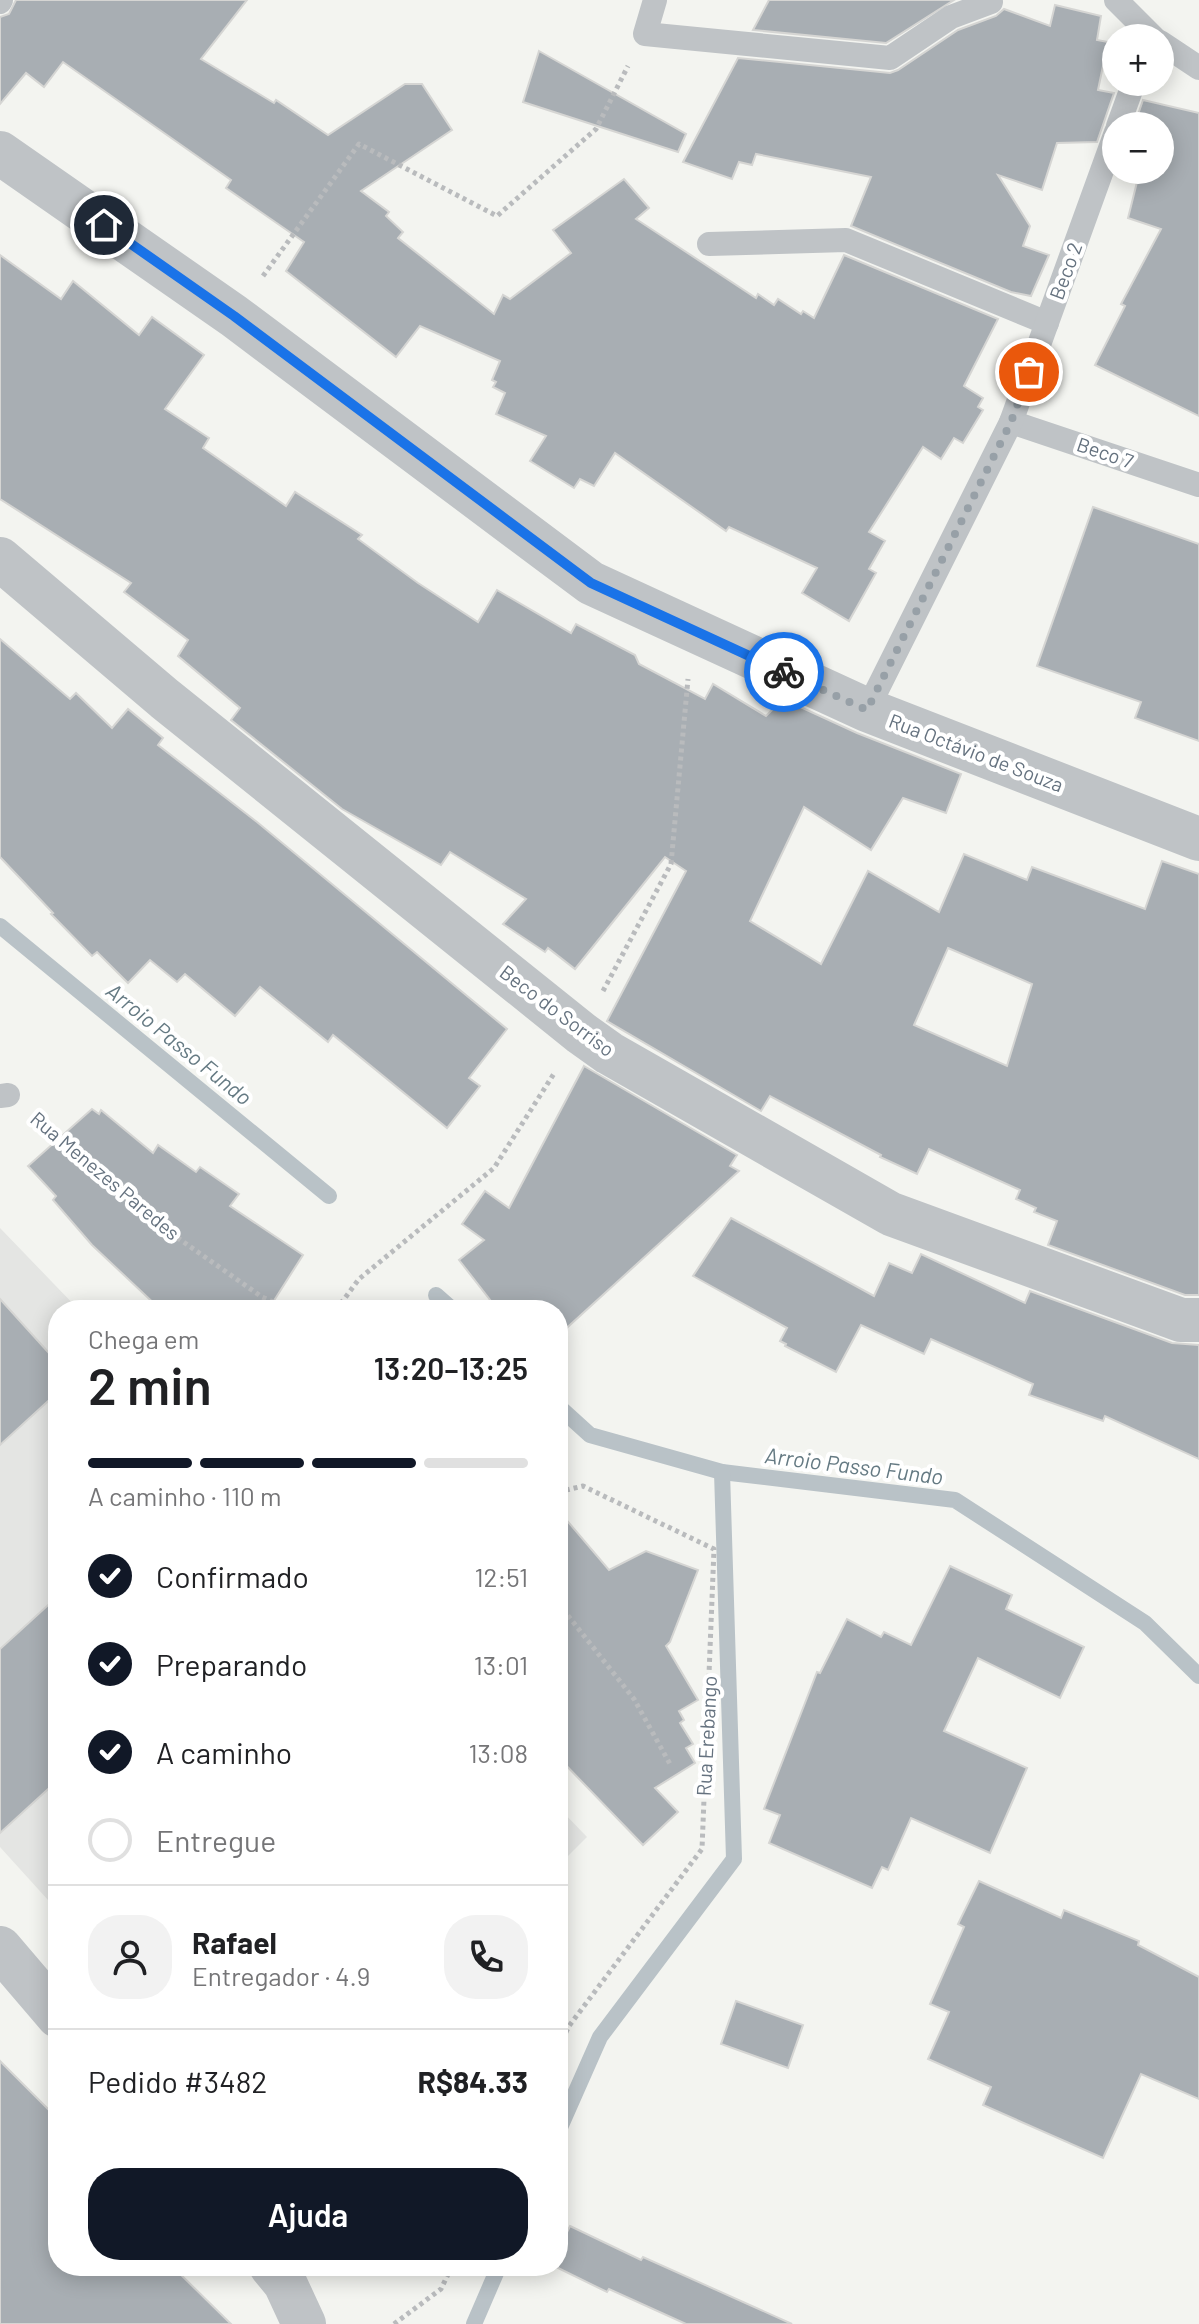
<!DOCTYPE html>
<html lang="pt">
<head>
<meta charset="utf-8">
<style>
	:root { --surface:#fff; --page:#f2f2f2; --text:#202124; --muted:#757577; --line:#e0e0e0; --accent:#111827 }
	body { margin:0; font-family:Barlow,sans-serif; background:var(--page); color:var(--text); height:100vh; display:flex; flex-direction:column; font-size:30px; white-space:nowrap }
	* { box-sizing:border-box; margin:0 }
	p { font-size:26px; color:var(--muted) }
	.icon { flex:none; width:44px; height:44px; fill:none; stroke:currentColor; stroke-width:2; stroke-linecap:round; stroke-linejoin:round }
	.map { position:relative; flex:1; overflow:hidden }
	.details { position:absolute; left:48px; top:1300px; width:520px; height:976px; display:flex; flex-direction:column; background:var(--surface); border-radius:32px; box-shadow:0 4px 20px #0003 }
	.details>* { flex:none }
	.buttons { position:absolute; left:1102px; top:24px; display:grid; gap:16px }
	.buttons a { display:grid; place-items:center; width:72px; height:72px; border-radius:50%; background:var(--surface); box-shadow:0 4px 20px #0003; font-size:40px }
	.pin { position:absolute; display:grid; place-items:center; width:68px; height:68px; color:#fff; margin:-34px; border:4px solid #fff; border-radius:50%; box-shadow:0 2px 8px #0007 }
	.courier { position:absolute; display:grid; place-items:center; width:80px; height:80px; margin:-40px; border:6px solid #1a73e8; border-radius:50%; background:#fff; color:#222; box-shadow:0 2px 10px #0007 }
	.headline em { font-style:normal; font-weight:600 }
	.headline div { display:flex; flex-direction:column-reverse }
	.headline { display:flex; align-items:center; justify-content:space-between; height:136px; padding:0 40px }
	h1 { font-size:52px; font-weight:600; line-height:60px }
	.bar { display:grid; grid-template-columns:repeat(4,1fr); gap:12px 8px; align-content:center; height:96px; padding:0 40px }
	.bar i { height:10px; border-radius:6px; background:var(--line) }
	.bar .on { background:var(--accent) }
	.bar p { grid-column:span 4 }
	.line { display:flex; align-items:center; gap:20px; padding:0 40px; border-top:2px solid var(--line) }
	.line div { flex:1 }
	.round { display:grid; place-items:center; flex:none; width:84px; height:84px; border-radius:32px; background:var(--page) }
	ol { padding:0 40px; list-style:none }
	li { display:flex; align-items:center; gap:24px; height:88px }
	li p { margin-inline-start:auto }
	li .icon { padding:8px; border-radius:50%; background:var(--accent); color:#fff; stroke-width:4 }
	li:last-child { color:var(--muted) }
	li i { width:44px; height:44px; border:4px solid var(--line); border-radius:50% }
	.action { display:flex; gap:16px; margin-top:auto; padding:16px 40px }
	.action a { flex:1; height:92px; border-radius:32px; background:var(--accent); color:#fff; font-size:32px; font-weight:600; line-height:92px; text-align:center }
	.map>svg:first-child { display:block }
	.built { fill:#e4e5e3 }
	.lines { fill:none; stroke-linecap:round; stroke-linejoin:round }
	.stream { stroke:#b9c2c7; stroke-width:16 }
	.building { fill:#a8aeb3; stroke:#d5d5d3; stroke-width:2; fill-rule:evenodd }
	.path { stroke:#b9bbbd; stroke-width:5; stroke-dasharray:4 4; stroke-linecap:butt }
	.service { stroke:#bfc3c6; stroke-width:24 }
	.minor { stroke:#bfc3c6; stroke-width:44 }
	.tertiary { stroke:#bfc3c6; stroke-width:44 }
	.done { stroke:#97a0a7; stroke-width:8; stroke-dasharray:0 14.4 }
	.route { stroke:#1a73e8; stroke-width:10 }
	.labels { text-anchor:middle; stroke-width:8; stroke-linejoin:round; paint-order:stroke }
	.street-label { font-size:20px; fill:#65727f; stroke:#fff }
	.water-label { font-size:22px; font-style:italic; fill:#657a83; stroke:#fff }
</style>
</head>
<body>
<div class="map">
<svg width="1199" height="2324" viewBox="0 0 1199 2324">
	<rect width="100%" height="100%" fill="#f3f4f0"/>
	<!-- built -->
	<g class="built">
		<polygon points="0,1228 79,1310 58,1310 58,1911 0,1847"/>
		<polygon points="558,1807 587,1837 558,1866"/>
	</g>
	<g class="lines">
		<!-- stream -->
		<g class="stream">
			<polyline points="0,926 329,1196"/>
			<polyline points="436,1295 453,1310"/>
			<polyline points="558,1406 590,1435 722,1472 955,1500 1145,1623 1199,1676"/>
			<polyline points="558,2132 600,2037 734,1859 722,1472"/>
			<polyline points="474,2324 499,2266"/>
		</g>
	</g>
	<!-- building -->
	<g class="building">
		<polygon points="16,0 247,0 201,59 274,103 276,100 328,135 405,84 422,84 452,130 361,191 389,212 386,216 403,232 398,238 494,314 503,295 510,299 571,253 553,230 624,179 649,208 636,219 756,298 758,294 774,305 778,299 801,314 803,311 814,318 844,255 998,319 964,386 983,398 978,407 983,410 963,443 954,438 941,459 923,447 869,532 885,541 869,569 876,573 849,621 802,593 817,568 729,527 726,531 615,453 594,486 580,479 574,488 530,461 546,436 496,414 505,393 493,387 496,382 492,380 500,361 420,326 396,357 286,271 304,242 226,188 231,180 63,62 44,87 26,73 0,104 0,17 9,14"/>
		<polygon points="769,0 954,0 886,43 753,30"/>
		<polygon points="1055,5 1101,16 1097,40 1108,42 1098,90 1114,93 1097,142 1057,143 1042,190 998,175 1030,226 1023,246 1049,255 1031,296 1011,292 851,226 871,177 756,154 752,165 739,162 732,179 683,162 738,58 890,73 898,70 958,30 996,16 1004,9 1050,26"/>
		<polygon points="539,51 686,134 678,152 523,102"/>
		<polygon points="1143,100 1199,113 1199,416 1095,365 1125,306 1121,304 1161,229 1128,218 1140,170 1160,170 1160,126 1134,126"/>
		<path d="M0,255l61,44 12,-18 66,54 13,-18 52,38 -39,54 44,29 -6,10 83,58 9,-14 67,43 -4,4 60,44 60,39 19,-32 74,43 5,-9 59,31 4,9 66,35 8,-15 53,32 17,-17 74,34 104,41 -15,39 -43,-15 -32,52 -67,-43 -54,114 71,43 47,-93 71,41 25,-58 63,26 5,-13 113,42 17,-48 37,13v421h-14l-137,-50 9,-24 -23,-9 2,-4 -20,-9 4,-9 -91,-41 -12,25 -37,-17 1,-2 -111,-59 -9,15 -154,-90 79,-150 -21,-14 -90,112 -27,-21 -3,4 -42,-28 23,-25 -76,-47 -9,13 -99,-56 -111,-89 9,-12 -62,-52 10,-16 -64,-48 7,-9 -131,-84zM948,948l84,36 -25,82 -93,-41z"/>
		<polygon points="1093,507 1199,544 1199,741 1135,718 1141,702 1037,666"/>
		<polygon points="0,639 70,699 76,693 112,728 128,709 163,738 158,745 257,822 507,1029 469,1078 480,1086 447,1128 333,1035 328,1042 260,987 235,1016 185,974 177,982 150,960 128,983 97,952 92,956 51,914 53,913 0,857"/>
		<polygon points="584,1066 737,1155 730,1166 739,1171 560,1334 558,1332 558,1310 498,1310 459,1260 484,1240 462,1224 485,1191 509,1208"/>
		<polygon points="92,1109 99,1114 101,1110 153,1153 158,1145 196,1172 200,1167 239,1194 230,1206 303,1255 268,1310 161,1310 92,1245 53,1200 56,1196 28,1166"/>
		<polygon points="731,1218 874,1296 889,1263 912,1273 921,1254 1025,1303 1030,1291 1172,1343 1199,1345 1199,1459 1105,1416 1103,1421 1029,1395 1033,1384 931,1339 924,1354 861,1325 836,1372 785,1346 786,1344 780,1341 787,1328 693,1276"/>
		<polygon points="0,1299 58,1363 58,1392 0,1445"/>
		<polygon points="558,1510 609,1570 646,1551 698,1570 670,1642 666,1646 698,1700 679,1711 684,1720 680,1723 693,1744 686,1748 695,1763 655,1788 678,1812 643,1845 558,1757"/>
		<polygon points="950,1566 1012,1595 1006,1609 1084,1647 1060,1698 978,1658 944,1731 1027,1768 990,1853 911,1818 888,1870 882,1867 872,1888 769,1843 780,1815 764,1809 817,1672 820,1673 847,1619 881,1637 884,1632 911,1645"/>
		<polygon points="58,1596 58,1780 0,1833 0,1649"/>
		<polygon points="979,1881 1061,1918 1064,1910 1139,1941 1138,1945 1199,1977 1199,2099 1141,2074 1103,2158 983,2105 991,2087 928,2059 949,2012 930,2004 964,1927 958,1924"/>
		<polygon points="736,2001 803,2025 788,2068 721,2044"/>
		<polygon points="0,2061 58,2119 58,2266 172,2266 231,2324 0,2324"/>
		<polygon points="570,2226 641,2260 643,2257 792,2324 686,2324 609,2289 607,2292 554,2266 558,2266 558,2251"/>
	</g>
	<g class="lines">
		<!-- path -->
		<g class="path">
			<polyline points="263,276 359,144 497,216 596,129 628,66"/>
			<polyline points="603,991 671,864 688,679"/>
			<polyline points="36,1120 145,1215 262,1297 291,1310"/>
			<polyline points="336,1310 359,1279 494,1168 555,1072"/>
			<polyline points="558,1492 583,1486 714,1549 702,1849 569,2026 558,2048"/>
			<polyline points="558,1603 634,1699 670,1764"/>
			<polyline points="394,2324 441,2289 452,2266"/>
		</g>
		<!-- service -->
		<g class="service">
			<polyline points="655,0 645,34 890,58 951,17 991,2"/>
			<polyline points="1116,0 1154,38"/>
			<polyline points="0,2 1,0"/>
			<polyline points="1160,42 1199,68"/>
			<polyline points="1118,126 1134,82"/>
			<polyline points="709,244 846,240 1047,323"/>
			<polyline points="1011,422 1199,485"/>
			<polyline points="867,710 1011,422 1116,132"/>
			<polyline points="0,1096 8,1095"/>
		</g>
		<!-- minor -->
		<g class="minor">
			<polyline points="0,559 165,699 581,1033 609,1053 891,1214 1181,1320 1199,1320"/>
			<polyline points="0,1948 58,2016"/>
			<polyline points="271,2266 285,2283 304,2324"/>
		</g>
		<!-- tertiary -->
		<polyline class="tertiary" points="0,153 234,316 591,583 867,710 1199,839"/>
	</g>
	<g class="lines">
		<!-- done -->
		<polyline class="done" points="784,672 867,710 1011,422 1029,372"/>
		<!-- route -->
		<polyline class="route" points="104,225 234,316 591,583 784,672"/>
	</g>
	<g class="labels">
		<!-- street labels -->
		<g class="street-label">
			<text transform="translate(1066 271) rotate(-70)" y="7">Beco 2</text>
			<text transform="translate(1105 453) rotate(19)" y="7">Beco 7</text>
			<text transform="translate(976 753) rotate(21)" y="7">Rua Octávio de Souza</text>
			<text transform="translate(557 1011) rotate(37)" y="7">Beco do Sorriso</text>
			<text transform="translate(105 1176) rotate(40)" y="7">Rua Menezes Paredes</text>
			<text transform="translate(707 1736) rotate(-87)" y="7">Rua Erebango</text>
		</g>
		<!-- water labels -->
		<g class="water-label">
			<text transform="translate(179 1044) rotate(39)" y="8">Arroio Passo Fundo</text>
			<text transform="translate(854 1466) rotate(7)" y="8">Arroio Passo Fundo</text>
		</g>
	</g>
</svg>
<div class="buttons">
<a>+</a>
<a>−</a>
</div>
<div class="pin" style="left:1029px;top:372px;background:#ea580c"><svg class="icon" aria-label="bag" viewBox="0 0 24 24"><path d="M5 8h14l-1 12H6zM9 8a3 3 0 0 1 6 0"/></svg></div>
<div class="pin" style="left:104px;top:225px;background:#1f2937"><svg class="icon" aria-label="home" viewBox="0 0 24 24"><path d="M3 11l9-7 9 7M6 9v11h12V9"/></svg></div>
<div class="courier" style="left:784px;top:672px"><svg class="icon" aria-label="bike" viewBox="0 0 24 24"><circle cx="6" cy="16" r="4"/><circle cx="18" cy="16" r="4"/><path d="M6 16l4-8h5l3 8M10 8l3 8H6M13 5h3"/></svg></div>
<section class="details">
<div class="headline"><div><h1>2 min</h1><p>Chega em</p></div><em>13:20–13:25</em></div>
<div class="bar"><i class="on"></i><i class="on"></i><i class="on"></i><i></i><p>A caminho · 110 m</p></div>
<ol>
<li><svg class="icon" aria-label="check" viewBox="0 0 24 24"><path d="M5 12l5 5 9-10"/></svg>Confirmado<p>12:51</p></li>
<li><svg class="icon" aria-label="check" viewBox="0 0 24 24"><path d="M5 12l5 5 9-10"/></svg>Preparando<p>13:01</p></li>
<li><svg class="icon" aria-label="check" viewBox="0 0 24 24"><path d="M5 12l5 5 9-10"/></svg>A caminho<p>13:08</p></li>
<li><i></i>Entregue</li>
</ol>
<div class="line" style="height:144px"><a class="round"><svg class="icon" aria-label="person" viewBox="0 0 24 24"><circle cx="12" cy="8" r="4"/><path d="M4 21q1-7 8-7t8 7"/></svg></a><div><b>Rafael</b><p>Entregador · 4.9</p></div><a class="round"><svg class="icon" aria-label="phone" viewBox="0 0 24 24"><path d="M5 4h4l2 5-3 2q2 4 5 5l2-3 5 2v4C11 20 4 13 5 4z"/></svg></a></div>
<div class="line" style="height:104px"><div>Pedido #3482</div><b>R$84.33</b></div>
<div class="action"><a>Ajuda</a></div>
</section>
</div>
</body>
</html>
